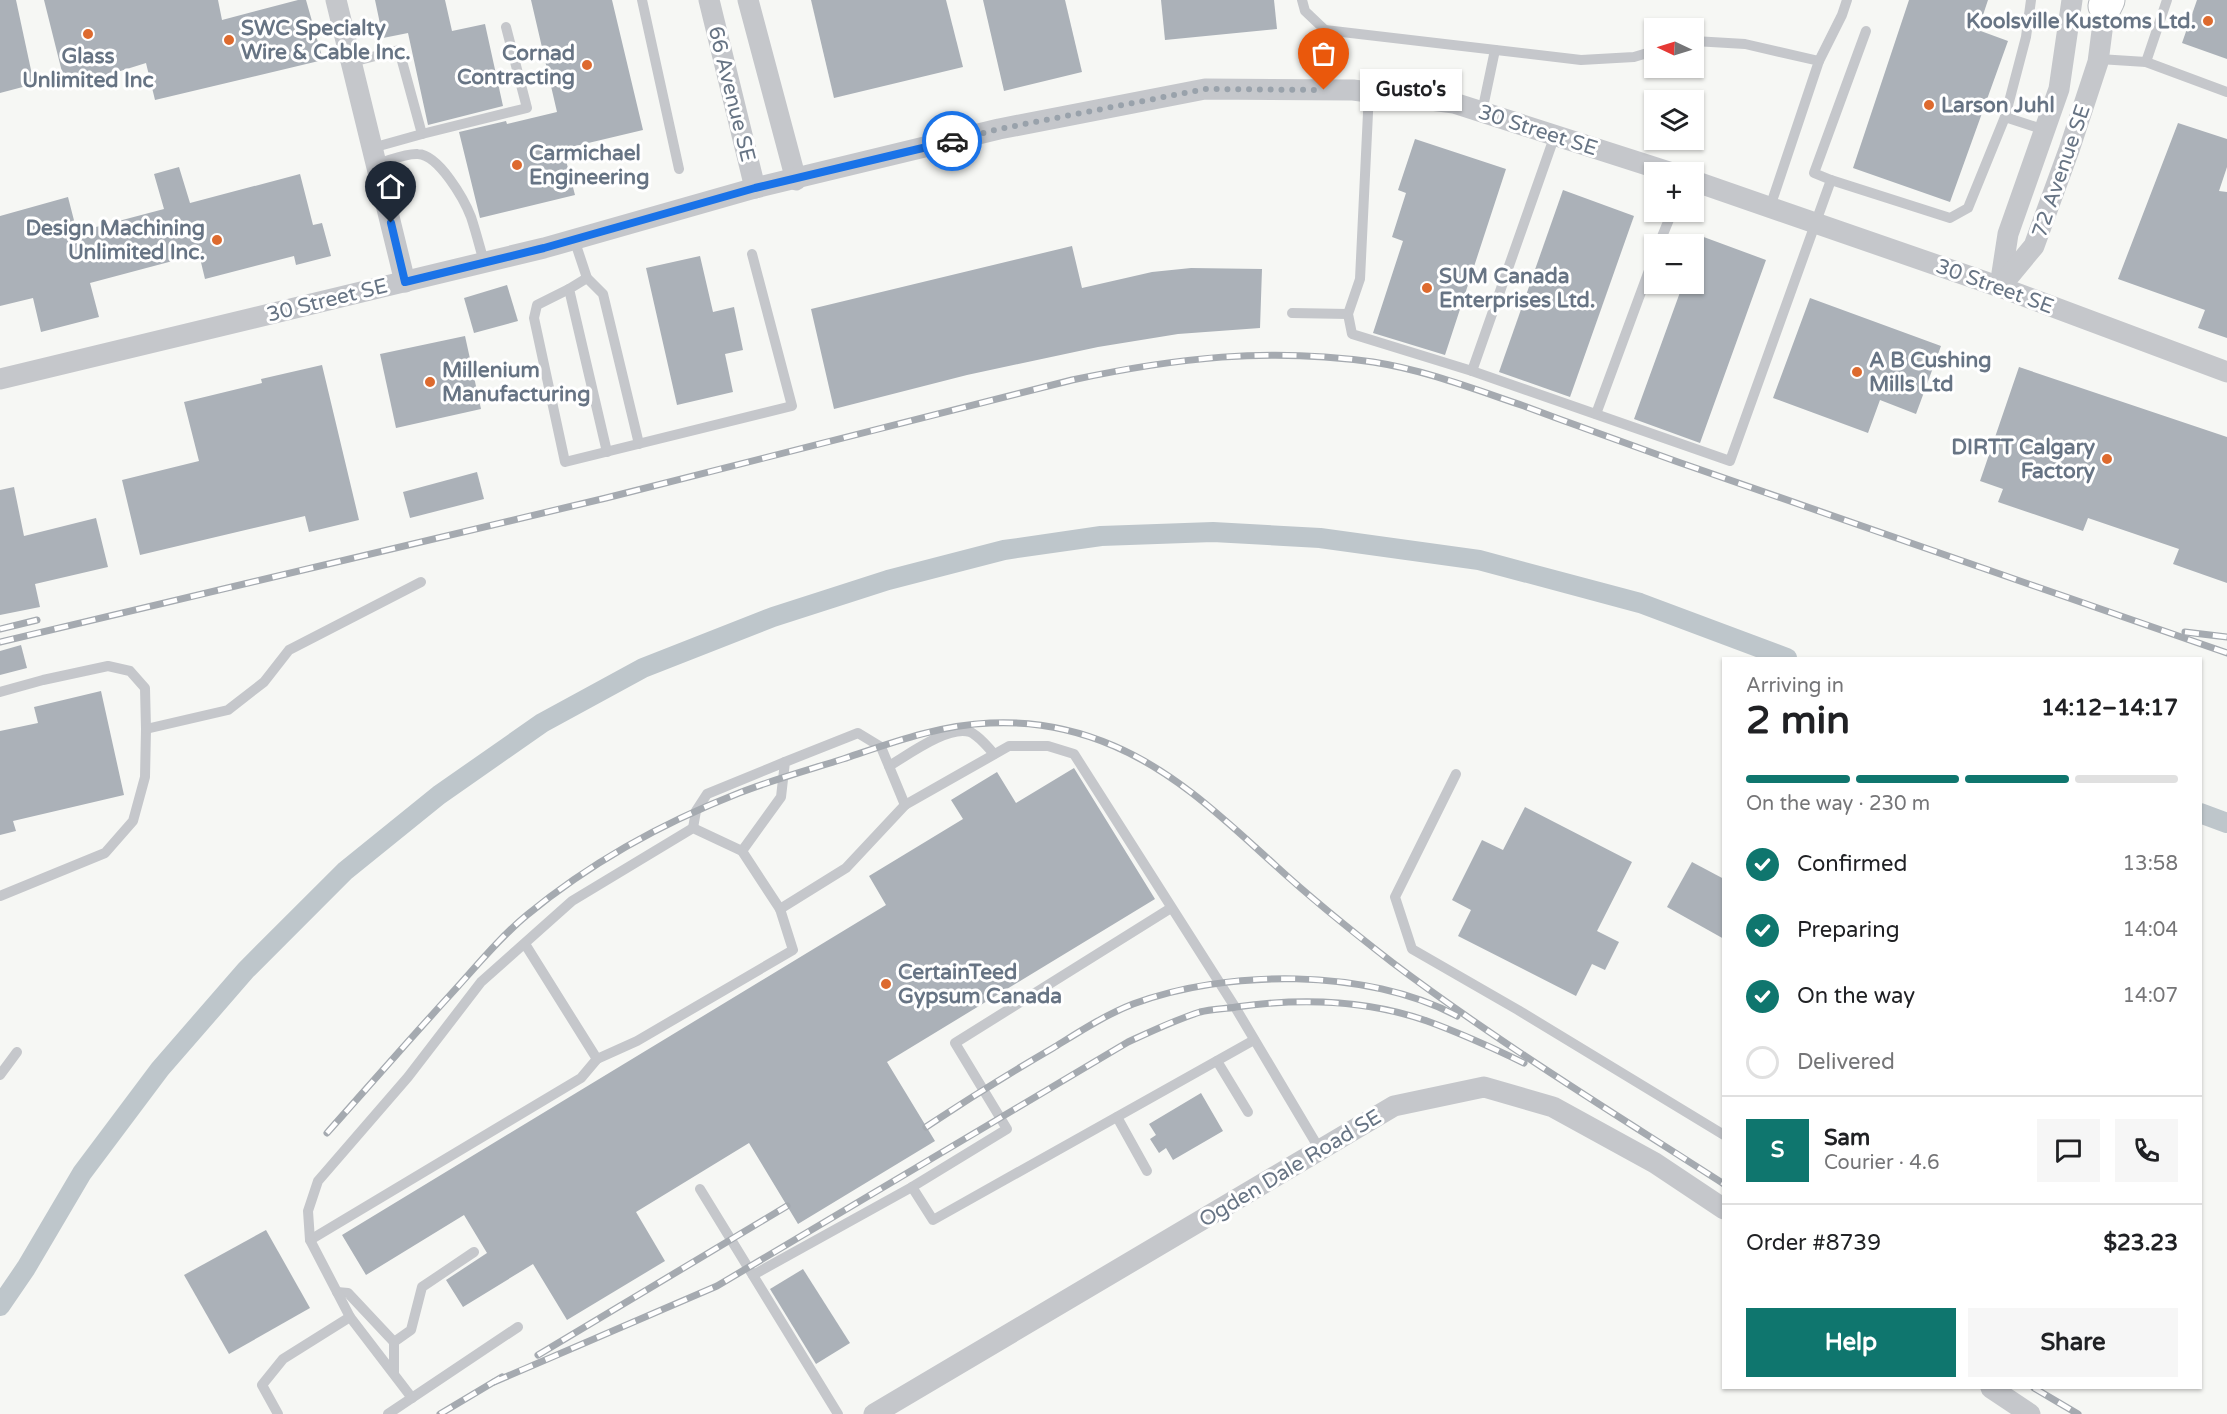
<!DOCTYPE html>
<html lang="en">
<head>
<meta charset="utf-8">
<style>
	:root { --surface:#fff; --page:#f6f6f6; --text:#202124; --muted:#757577; --line:#e0e0e0; --accent:#0f766e }
	body { margin:0; font-family:"Varela Round",sans-serif; background:var(--page); color:var(--text); height:100vh; display:flex; flex-direction:column; font-size:22px; white-space:nowrap }
	* { box-sizing:border-box; margin:0 }
	p { font-size:20px; color:var(--muted) }
	.icon { flex:none; width:33px; height:33px; fill:none; stroke:currentColor; stroke-width:2; stroke-linecap:round; stroke-linejoin:round }
	.map { position:relative; flex:1; overflow:hidden }
	.panel { position:absolute; left:1722px; top:657px; width:480px; height:732px; display:flex; flex-direction:column; background:var(--surface); border-radius:0px; box-shadow:0 2px 4px #0004 }
	.panel>* { flex:none }
	.needle { width:39px; rotate:274deg }
	.controls { position:absolute; left:1644px; top:18px; display:grid; gap:12px }
	.controls a { display:grid; place-items:center; width:60px; height:60px; border-radius:0px; background:var(--surface); box-shadow:0 2px 4px #0004; font-size:30px }
	.pin { position:absolute; display:grid; place-items:center; width:51px; height:51px; color:#fff; margin:-62px -26px; border-radius:50% 50% 50% 0; rotate:-45deg; box-shadow:0 0 6px #0007 }
	.pin .icon { rotate:45deg }
	.courier { position:absolute; display:grid; place-items:center; width:60px; height:60px; margin:-30px; border:4px solid #1a73e8; border-radius:50%; background:#fff; color:#222; box-shadow:0 2px 8px #0007 }
	.bubble { position:absolute; height:42px; border-radius:0px; background:var(--surface); box-shadow:0 2px 4px #0004; font-size:20px; font-weight:800; line-height:42px; text-align:center }
	.summary em { font-style:normal; font-weight:800 }
	.summary div { display:flex; flex-direction:column-reverse }
	.summary { display:flex; align-items:center; justify-content:space-between; height:102px; padding:0 24px }
	h1 { font-size:39px; font-weight:800; line-height:45px }
	.bar { display:grid; grid-template-columns:repeat(4,1fr); gap:9px 6px; align-content:center; height:72px; padding:0 24px }
	.bar i { height:8px; border-radius:4px; background:var(--line) }
	.bar .selected { background:var(--accent) }
	.bar p { grid-column:span 4 }
	.line { display:flex; align-items:center; gap:15px; padding:0 24px; border-top:2px solid var(--line) }
	.line div { flex:1 }
	.round { display:grid; place-items:center; flex:none; width:63px; height:63px; border-radius:0px; background:var(--page) }
	ol { padding:0 24px; list-style:none }
	li { display:flex; align-items:center; gap:18px; height:66px }
	li p { margin-inline-start:auto }
	li .icon { padding:6px; border-radius:50%; background:var(--accent); color:#fff; stroke-width:4 }
	li:last-child { color:var(--muted) }
	li i { width:33px; height:33px; border:3px solid var(--line); border-radius:50% }
	.action { display:flex; gap:12px; margin-top:auto; padding:12px 24px }
	.action a { flex:1; height:69px; border-radius:0px; background:var(--accent); color:#fff; font-size:24px; font-weight:800; line-height:69px; text-align:center }
	.action a+a { background:var(--page); color:var(--text) }
	.map>svg:first-child { display:block }
	.lines { fill:none; stroke-linecap:round; stroke-linejoin:round }
	.canal { stroke:#bec6cb; stroke-width:20 }
	.building { fill:#abb1b8 }
	.primary-casing { stroke:#b5b9bd; stroke-width:35 }
	.service { stroke:#c5c7cb; stroke-width:10 }
	.minor { stroke:#c5c7cb; stroke-width:21 }
	.primary { stroke:#fff; stroke-width:33 }
	.rail-casing { stroke:#a5aab0; stroke-width:7 }
	.rail { stroke:#fff; stroke-width:4.5; stroke-dasharray:14; stroke-linecap:butt }
	.done { stroke:#99a2ab; stroke-width:6; stroke-dasharray:0 10.8 }
	.route { stroke:#1a73e8; stroke-width:8 }
	.poi-dot { fill:#dd6a2e; stroke:#fff; stroke-width:2 }
	.labels { text-anchor:middle; stroke-width:6; stroke-linejoin:round; paint-order:stroke }
	.poi-label { font-size:21px; font-weight:bold; fill:#677484; stroke:#fff; text-anchor:start }
	.street-label { font-size:21px; fill:#677484; stroke:#fff }
</style>
</head>
<body>
<div class="map">
<svg width="2227" height="1414" viewBox="0 0 2227 1414">
	<rect width="100%" height="100%" fill="#f6f7f4"/>
	<g class="lines">
		<!-- canal -->
		<g class="canal">
			<polyline points="2200,813 2227,823"/>
			<polyline points="0,1306 26,1268 82,1173 160,1069 246,970 345,871 439,795 542,723 643,668 773,617 888,580 1004,550 1101,536 1213,532 1320,538 1479,560 1640,603 1787,658"/>
		</g>
	</g>
	<!-- building -->
	<g class="building">
		<polygon points="0,0 16,0 34,84 0,93"/>
		<polygon points="44,0 218,0 222,20 298,0 306,0 323,60 155,100 146,63 66,88"/>
		<polygon points="375,0 445,0 452,31 485,24 503,106 428,125 408,33 383,38"/>
		<polygon points="531,0 612,0 643,130 563,149 575,195 480,218 459,132 506,121 507,124 557,112"/>
		<polygon points="811,0 946,0 963,67 834,98"/>
		<polygon points="983,0 1065,0 1082,72 1004,91"/>
		<polygon points="1161,0 1274,0 1277,29 1165,40"/>
		<polygon points="1909,0 1988,0 1978,30 2008,41 1950,202 1853,168"/>
		<polygon points="2197,0 2227,0 2227,59 2182,43"/>
		<polygon points="2178,123 2227,139 2227,167 2219,191 2227,192 2227,338 2198,328 2205,310 2118,279"/>
		<polygon points="1415,139 1506,169 1445,355 1373,333 1403,241 1392,237 1406,193 1398,190"/>
		<polygon points="179,167 190,203 300,174 313,225 322,223 331,256 296,265 294,256 205,279 199,254 90,283 99,317 41,332 33,298 0,306 0,216 68,197 77,232 164,209 154,174"/>
		<polygon points="1563,190 1634,216 1570,397 1499,372"/>
		<polygon points="1701,236 1766,260 1700,443 1634,419 1683,284 1694,284 1694,255"/>
		<polygon points="1072,246 1082,288 1152,272 1191,268 1262,269 1260,328 1178,334 1098,347 967,375 834,409 811,309"/>
		<polygon points="700,256 713,312 734,307 743,350 725,354 733,392 677,405 646,268"/>
		<polygon points="507,285 518,321 474,333 464,298"/>
		<polygon points="1810,298 1941,346 1916,414 1880,400 1868,433 1773,398"/>
		<polygon points="465,336 481,409 396,428 380,354"/>
		<polygon points="322,365 359,520 309,532 305,516 140,555 122,480 199,461 184,402 262,383 261,379"/>
		<polygon points="2019,367 2227,437 2227,583 2173,564 2179,549 2088,518 2083,531 1998,502 2003,489 1980,481"/>
		<polygon points="477,472 484,499 410,518 403,492"/>
		<polygon points="14,487 24,536 96,518 108,567 35,584 40,607 0,615 0,490"/>
		<polygon points="21,645 27,668 0,675 0,651"/>
		<polygon points="101,691 124,795 13,821 16,831 0,835 0,731 38,723 34,707"/>
		<polygon points="1074,768 1155,899 887,1062 935,1141 798,1224 749,1143 636,1212 665,1261 567,1320 533,1264 463,1307 446,1280 487,1253 464,1215 366,1275 342,1235 886,905 869,876 963,819 951,800 997,772 1016,803"/>
		<polygon points="1525,807 1632,862 1597,931 1619,942 1605,970 1592,964 1576,996 1458,936 1471,910 1452,900 1482,840 1503,850"/>
		<polygon points="1692,862 1724,879 1724,939 1667,907"/>
		<polygon points="1201,1093 1223,1131 1173,1160 1166,1148 1159,1153 1150,1139 1156,1135 1149,1124"/>
		<polygon points="266,1230 310,1308 229,1354 184,1275"/>
		<polygon points="803,1269 850,1343 816,1364 770,1289"/>
	</g>
	<g class="lines">
		<!-- primary casing -->
		<g class="primary-casing">
			<polyline id="primary" points="2105,6 2108,0"/>
		</g>
		<!-- service -->
		<g class="service">
			<polyline points="642,0 679,169"/>
			<polyline points="1302,0 1305,11 1325,30"/>
			<polyline points="2031,0 2026,37 2005,117 2045,130"/>
			<polyline points="2167,0 2146,62 2227,92"/>
			<polyline points="1694,41 1745,44 1819,61 1770,207"/>
			<polyline points="2099,59 2146,62"/>
			<polyline points="1819,61 1842,15 1847,0"/>
			<polyline points="352,62 399,50 422,134 372,148"/>
			<polyline points="1324,90 1325,30 1581,60 1634,57 1654,51"/>
			<polyline points="1369,92 1360,279 1348,314 1352,334 1472,371 1730,461 1831,180 1950,218 1968,208 2005,117"/>
			<polyline points="1482,112 1495,50"/>
			<polyline points="422,134 527,108 506,27"/>
			<path d="M376,164c13,-3 29,-11 42,-10 21,1 46,45 53,63 5,15 9,31 13,45"/>
			<polyline points="1831,180 1814,173 1866,31"/>
			<polyline points="574,239 587,278 603,294 639,444"/>
			<polyline points="1659,244 1672,212"/>
			<polyline points="587,278 569,289 607,452"/>
			<polyline points="569,289 537,305 534,318 565,462 792,406 752,254"/>
			<polyline points="1292,313 1348,314"/>
			<polyline points="1472,371 1555,135"/>
			<polyline points="1596,414 1654,257"/>
			<polyline points="0,692 43,680 108,666 130,671 145,688 146,729 145,777 133,821 105,853 0,896"/>
			<polyline points="146,729 228,710 264,682 289,650 421,582"/>
			<path d="M889,766c19,-11 59,-41 81,-34 8,3 18,15 24,22"/>
			<polyline points="1456,774 1395,897 1412,949 1518,1010 1724,1135"/>
			<polyline points="693,828 696,811 707,794 785,762"/>
			<polyline points="742,851 781,797 785,762 858,733 881,747 905,805"/>
			<polyline points="780,909 846,868 905,805 1009,746 1048,746 1074,754 1235,1007 1320,1150"/>
			<polyline points="1217,1061 1248,1112"/>
			<polyline points="0,1075 17,1052"/>
			<polyline points="1117,1117 1147,1171"/>
			<polyline points="912,1187 1007,1129 955,1043 1171,908"/>
			<polyline points="700,1189 838,1414"/>
			<polyline points="310,1240 581,1078 597,1059"/>
			<polyline points="753,1275 912,1187 933,1220 1254,1040"/>
			<polyline points="337,1292 348,1293 394,1342 394,1373"/>
			<polyline points="350,1317 412,1398"/>
			<polyline points="394,1342 411,1330 422,1287 474,1252"/>
			<polyline points="278,1414 262,1385 283,1359 350,1317 310,1240 308,1211 318,1181 408,1077 481,982 572,901 693,828 742,851 780,909 793,950 637,1041 597,1059 525,944"/>
			<polyline points="388,1414 518,1327"/>
		</g>
		<!-- minor -->
		<g class="minor">
			<polyline points="336,0 405,282"/>
			<polyline points="709,0 755,188"/>
			<polyline points="748,0 796,180"/>
			<polyline points="1694,181 2000,287 2227,372"/>
			<polyline points="2000,286 2008,234 2059,89 2072,0"/>
			<polyline points="2000,287 2034,246 2069,150 2098,62 2106,0"/>
			<polyline points="0,379 544,248 755,188 999,129 1205,89 1353,90 1454,103 1669,172"/>
			<polyline points="1991,1388 2030,1414"/>
			<polyline points="874,1414 1394,1106 1484,1087 1553,1107 1655,1163 1724,1209"/>
		</g>
		<!-- primary -->
		<use href="#primary" class="primary"/>
		<!-- rail casing -->
		<g class="rail-casing">
			<g id="rail">
				<polyline points="0,629 37,620"/>
				<polyline points="2185,632 2227,637"/>
				<path d="M0,642l606,-144 466,-118c103,-22 196,-33 301,-18 52,8 101,27 151,44 51,19 102,37 154,56 183,64 366,127 549,191"/>
				<path d="M926,1127c42,-28 84,-54 127,-79 26,-16 52,-33 80,-44 94,-35 234,-36 324,12"/>
				<path d="M327,1133c41,-46 82,-93 124,-139 24,-26 48,-56 76,-79 63,-52 135,-92 212,-122 33,-13 69,-23 104,-34 48,-16 96,-34 147,-36 43,-2 85,6 124,23 63,27 112,75 162,120 37,34 77,66 117,97 106,80 219,149 331,221"/>
				<polyline points="538,1355 787,1206"/>
				<path d="M494,1382l223,-96 411,-244c24,-11 47,-22 72,-30 12,-3 25,-3 36,-5 63,-9 131,-7 191,14 33,12 66,27 97,42"/>
				<polyline points="2034,1388 2078,1414"/>
				<polyline points="440,1414 502,1377"/>
			</g>
		</g>
		<!-- rail -->
		<use href="#rail" class="rail"/>
	</g>
	<g class="lines">
		<!-- done -->
		<polyline class="done" points="952,141 999,129 1205,89 1324,90"/>
		<!-- route -->
		<polyline class="route" points="391,223 405,282 544,248 755,188 952,141"/>
	</g>
	<!-- markers -->
	<g class="poi-dot">
		<circle cx="2208" cy="21" r="6"/>
		<circle cx="88" cy="34" r="6"/>
		<circle cx="229" cy="40" r="6"/>
		<circle cx="587" cy="65" r="6"/>
		<circle cx="1929" cy="105" r="6"/>
		<circle cx="517" cy="165" r="6"/>
		<circle cx="217" cy="240" r="6"/>
		<circle cx="1427" cy="288" r="6"/>
		<circle cx="1857" cy="372" r="6"/>
		<circle cx="430" cy="382" r="6"/>
		<circle cx="2107" cy="459" r="6"/>
		<circle cx="886" cy="984" r="6"/>
	</g>
	<g class="labels">
		<!-- poi labels -->
		<g class="poi-label">
			<text x="2196" y="28" text-anchor="end">Koolsville Kustoms Ltd.</text>
			<text x="241" y="35">SWC Specialty<tspan x="241" dy="24">Wire &amp; Cable Inc.</tspan></text>
			<text x="575" y="60" text-anchor="end">Cornad<tspan x="575" dy="24">Contracting</tspan></text>
			<text x="88" y="63" text-anchor="middle">Glass<tspan x="88" dy="24">Unlimited Inc</tspan></text>
			<text x="1941" y="112">Larson Juhl</text>
			<text x="529" y="160">Carmichael<tspan x="529" dy="24">Engineering</tspan></text>
			<text x="205" y="235" text-anchor="end">Design Machining<tspan x="205" dy="24">Unlimited Inc.</tspan></text>
			<text x="1439" y="283">SUM Canada<tspan x="1439" dy="24">Enterprises Ltd.</tspan></text>
			<text x="1869" y="367">A B Cushing<tspan x="1869" dy="24">Mills Ltd</tspan></text>
			<text x="442" y="377">Millenium<tspan x="442" dy="24">Manufacturing</tspan></text>
			<text x="2095" y="454" text-anchor="end">DIRTT Calgary<tspan x="2095" dy="24">Factory</tspan></text>
			<text x="898" y="979">CertainTeed<tspan x="898" dy="24">Gypsum Canada</tspan></text>
		</g>
		<!-- street labels -->
		<g class="street-label">
			<text transform="translate(732 94) rotate(76)" y="7">66 Avenue SE</text>
			<text transform="translate(1538 130) rotate(18)" y="7">30 Street SE</text>
			<text transform="translate(2061 171) rotate(-71)" y="7">72 Avenue SE</text>
			<text transform="translate(1995 286) rotate(20)" y="7">30 Street SE</text>
			<text transform="translate(327 300) rotate(-14)" y="7">30 Street SE</text>
			<text transform="translate(1290 1168) rotate(-31)" y="7">Ogden Dale Road SE</text>
		</g>
	</g>
</svg>
<div class="controls">
<a><svg class="needle" viewBox="-14 -14 28 28"><path d="M0-13l5 13h-10z" fill="#e53935"/><path d="M0 13l5-13h-10z" fill="#757577"/></svg></a>
<a><svg class="icon" aria-label="layers" viewBox="0 0 24 24"><path d="M12 4l9 5-9 5-9-5zM3 14l9 5 9-5"/></svg></a>
<a>+</a>
<a>−</a>
</div>
<div class="pin" style="left:1324px;top:90px;background:#ea580c"><svg class="icon" aria-label="bag" viewBox="0 0 24 24"><path d="M5 8h14l-1 12H6zM9 8a3 3 0 0 1 6 0"/></svg></div>
<div class="pin" style="left:391px;top:223px;background:#1f2937"><svg class="icon" aria-label="home" viewBox="0 0 24 24"><path d="M3 11l9-7 9 7M6 9v11h12V9"/></svg></div>
<div class="courier" style="left:952px;top:141px"><svg class="icon" aria-label="car" viewBox="0 0 24 24"><path d="M5 17H2v-5l4-1 3-4h7l3 4 3 1v5h-3M9 17h6M6 11h13"/><circle cx="7" cy="17" r="2"/><circle cx="17" cy="17" r="2"/></svg></div>
<div class="bubble" style="left:1360px;top:69px;width:102px">Gusto's</div>
<section class="panel">
<div class="summary"><div><h1>2 min</h1><p>Arriving in</p></div><em>14:12–14:17</em></div>
<div class="bar"><i class="selected"></i><i class="selected"></i><i class="selected"></i><i></i><p>On the way · 230 m</p></div>
<ol>
<li><svg class="icon" aria-label="check" viewBox="0 0 24 24"><path d="M5 12l5 5 9-10"/></svg>Confirmed<p>13:58</p></li>
<li><svg class="icon" aria-label="check" viewBox="0 0 24 24"><path d="M5 12l5 5 9-10"/></svg>Preparing<p>14:04</p></li>
<li><svg class="icon" aria-label="check" viewBox="0 0 24 24"><path d="M5 12l5 5 9-10"/></svg>On the way<p>14:07</p></li>
<li><i></i>Delivered</li>
</ol>
<div class="line" style="height:108px"><b class="round" style="background:var(--accent);color:#fff">S</b><div><b>Sam</b><p>Courier · 4.6</p></div><a class="round"><svg class="icon" aria-label="chat" viewBox="0 0 24 24"><path d="M4 5h16v11H9l-5 4z"/></svg></a><a class="round"><svg class="icon" aria-label="phone" viewBox="0 0 24 24"><path d="M5 4h4l2 5-3 2q2 4 5 5l2-3 5 2v4C11 20 4 13 5 4z"/></svg></a></div>
<div class="line" style="height:78px"><div>Order #8739</div><b>$23.23</b></div>
<div class="action"><a>Help</a><a>Share</a></div>
</section>
</div>
</body>
</html>
